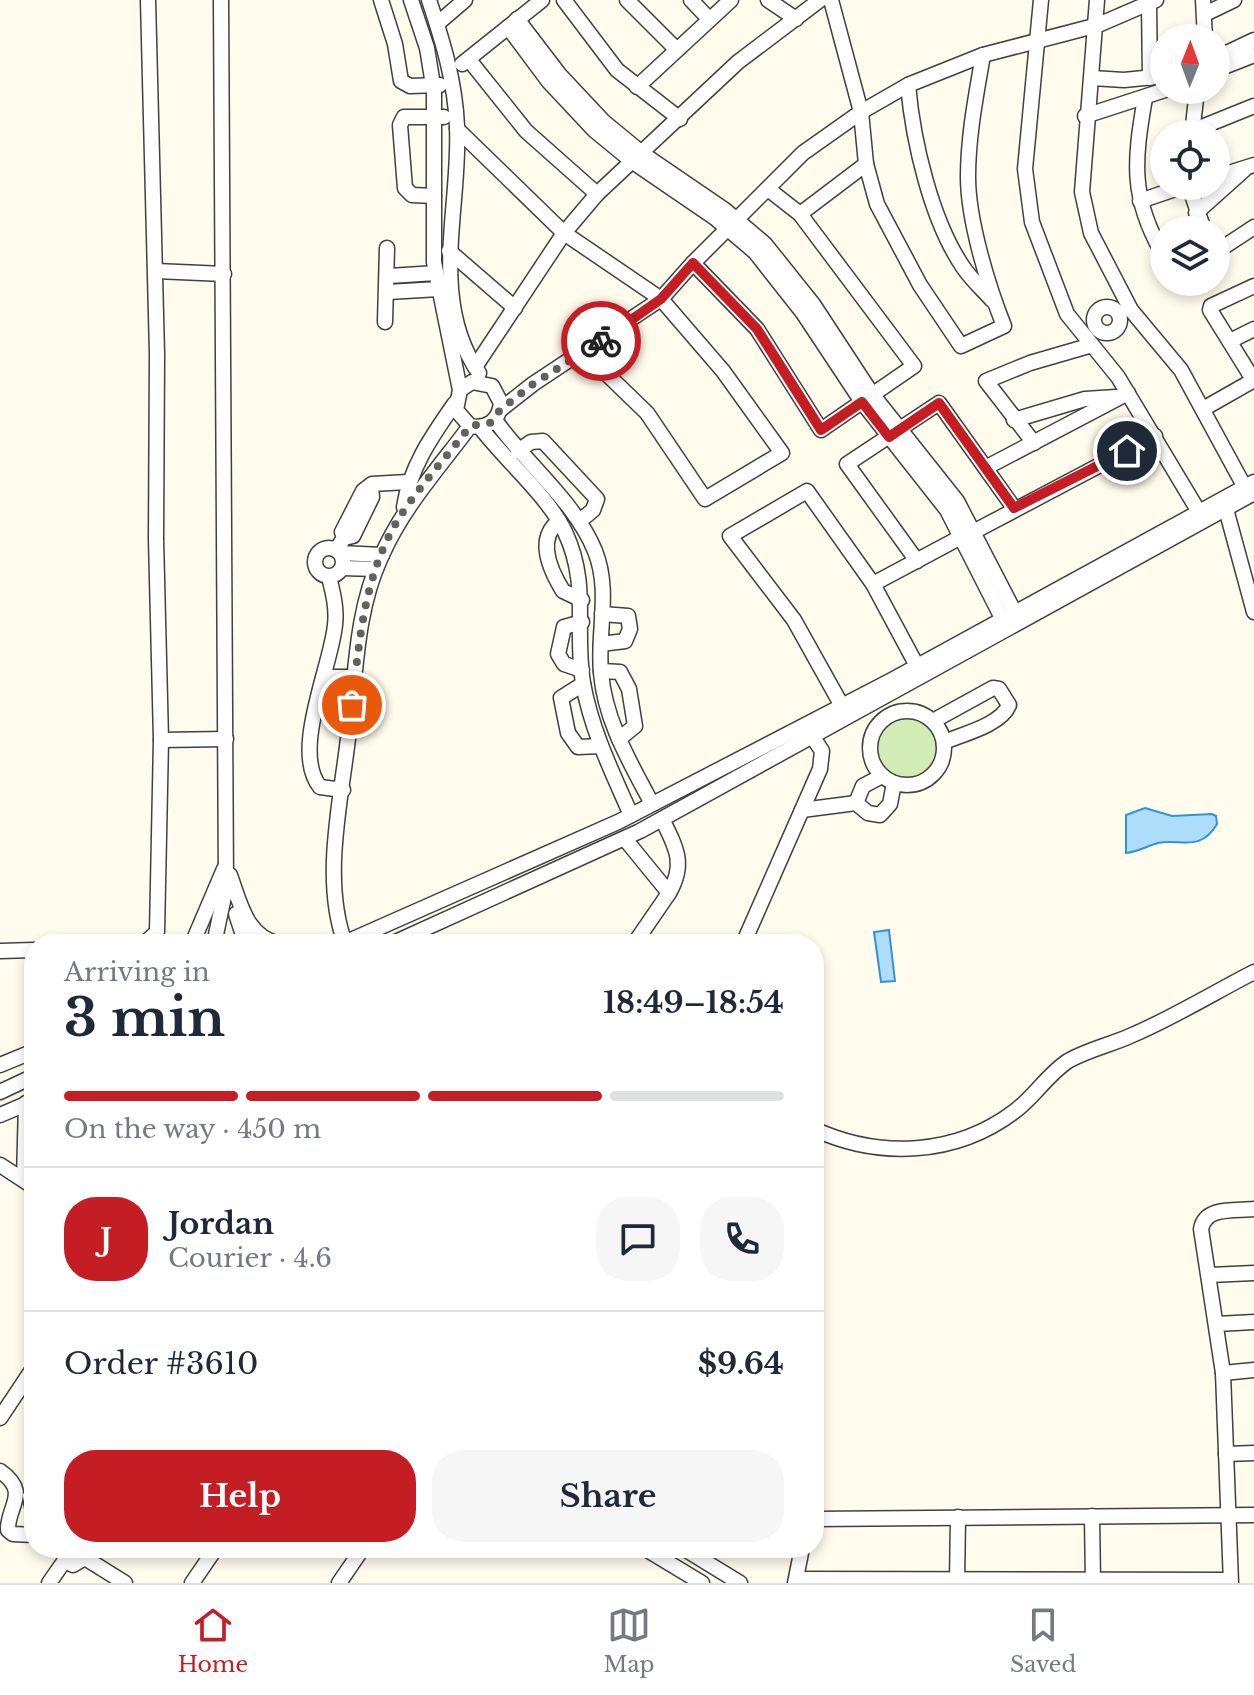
<!DOCTYPE html>
<html lang="en">
<head>
<meta charset="utf-8">
<style>
	:root { --surface:#fff; --page:#f6f6f7; --text:#1f2937; --muted:#747a83; --line:#e0e1e3; --accent:#c51d24 }
	body { margin:0; font-family:"Libre Baskerville",serif; background:var(--page); color:var(--text); height:100vh; display:flex; flex-direction:column; font-size:30px; white-space:nowrap }
	* { box-sizing:border-box; margin:0 }
	p { font-size:26px; color:var(--muted) }
	.icon { flex:none; width:44px; height:44px; fill:none; stroke:currentColor; stroke-width:2; stroke-linecap:round; stroke-linejoin:round }
	.map { position:relative; flex:1; overflow:hidden }
	.sheet { position:absolute; left:24px; top:934px; width:800px; height:624px; display:flex; flex-direction:column; background:var(--surface); border-radius:32px; box-shadow:0 4px 12px #0003 }
	.sheet>* { flex:none }
	.needle { width:52px; rotate:1deg }
	.fabs { position:absolute; left:1150px; top:24px; display:grid; gap:16px }
	.fabs a { display:grid; place-items:center; width:80px; height:80px; border-radius:50%; background:var(--surface); box-shadow:0 4px 12px #0003; font-size:40px }
	.pin { position:absolute; display:grid; place-items:center; width:68px; height:68px; color:#fff; margin:-34px; border:4px solid #fff; border-radius:50%; box-shadow:0 2px 8px #0007 }
	.courier { position:absolute; display:grid; place-items:center; width:80px; height:80px; margin:-40px; border:6px solid #c51d24; border-radius:50%; background:#fff; color:#222; box-shadow:0 2px 10px #0007 }
	.summary em { font-style:normal; font-weight:800 }
	.summary div { display:flex; flex-direction:column-reverse }
	.summary { display:flex; align-items:center; justify-content:space-between; height:136px; padding:0 40px }
	h1 { font-size:52px; font-weight:800; line-height:60px }
	.bar { display:grid; grid-template-columns:repeat(4,1fr); gap:12px 8px; align-content:center; height:96px; padding:0 40px }
	.bar i { height:10px; border-radius:6px; background:var(--line) }
	.bar .current { background:var(--accent) }
	.bar p { grid-column:span 4 }
	.line { display:flex; align-items:center; gap:20px; padding:0 40px; border-top:2px solid var(--line) }
	.line div { flex:1 }
	.round { display:grid; place-items:center; flex:none; width:84px; height:84px; border-radius:32px; background:var(--page) }
	.button { display:flex; gap:16px; margin-top:auto; padding:16px 40px }
	.button a { flex:1; height:92px; border-radius:32px; background:var(--accent); color:#fff; font-size:32px; font-weight:800; line-height:92px; text-align:center }
	.button a+a { background:var(--page); color:var(--text) }
	.tab-bar { display:flex; justify-content:space-around; align-items:center; height:112px; border-top:2px solid var(--line); background:var(--surface); font-size:22px; color:var(--muted) }
	.tab-bar a { display:grid; justify-items:center; gap:4px }
	.tab-bar .current { color:var(--accent) }
	.map>svg:first-child { display:block }
	.green { fill:#d1ecb4 }
	.water { fill:#aeddf9; stroke:#3193d5; stroke-width:2 }
	.lines { fill:none; stroke-linecap:round; stroke-linejoin:round }
	.minor-casing { stroke:#404040; stroke-width:17 }
	.minor { stroke:#fff; stroke-width:14 }
	.done { stroke:#62615b; stroke-width:8; stroke-dasharray:0 14.4 }
	.route { stroke:#c51d24; stroke-width:10 }
</style>
</head>
<body>
<div class="map">
<svg width="1254" height="1583" viewBox="0 0 1254 1583">
	<rect width="100%" height="100%" fill="#fffced"/>
	<!-- green -->
	<circle class="green" cx="907" cy="748" r="33"/>
	<!-- water -->
	<g class="water">
		<path d="M1145,808l27,8 40,-2 4,2 1,8c-17,29 -37,14 -59,19 -11,3 -20,9 -32,10v-38z"/>
		<polygon points="889,930 895,981 881,982 874,932"/>
	</g>
	<g class="lines">
		<!-- minor casing -->
		<g class="minor-casing">
			<g id="minor">
				<polyline points="381,0 395,44 401,81 410,86 440,85"/>
				<path d="M411,0l16,48 7,43v171l26,128 -4,20 14,16c17,3 29,-5 31,-23l-9,-17 -20,-4 -12,8"/>
				<path d="M429,0c14,42 26,81 28,126 4,80 -29,174 22,247"/>
				<polyline points="564,0 617,70 680,119"/>
				<polyline points="627,0 676,49"/>
				<polyline points="691,0 709,19"/>
				<polyline points="768,0 796,19"/>
				<path d="M831,0l30,112 5,52 11,40 43,81 41,61 43,-20c-16,-40 -36,-106 -36,-149 0,-41 8,-81 15,-122"/>
				<polyline points="1041,0 1025,169 1032,222 1067,314 1118,377 1199,512"/>
				<polyline points="1097,0 1082,192 1091,233 1131,310 1181,370 1249,495"/>
				<polyline points="1203,0 1205,38"/>
				<polyline points="1149,4 1150,78"/>
				<polyline points="1205,14 1234,0"/>
				<polyline points="517,19 559,74 604,122 643,154 725,210 765,244 813,304 872,394 957,501 1015,613"/>
				<polyline points="437,24 465,0"/>
				<polyline points="508,27 549,82 594,130 633,162 715,218 755,252 803,313 862,402 947,510 1003,620"/>
				<polyline points="1216,58 1254,40"/>
				<polyline points="470,61 526,131 597,194"/>
				<polyline points="462,64 542,0"/>
				<polyline points="1216,70 1254,55"/>
				<polyline points="1092,78 1124,80 1164,76"/>
				<path d="M908,85c5,56 23,135 55,182 8,12 19,22 29,33"/>
				<polyline points="637,87 731,0"/>
				<path d="M1145,98c-11,63 -15,100 19,158"/>
				<polyline points="1085,116 1165,90"/>
				<polyline points="457,129 564,233 661,299 723,371 782,453 705,499 647,413 584,352"/>
				<polyline points="1192,131 1254,106"/>
				<polyline points="1192,134 1197,90"/>
				<polyline points="1216,177 1254,165"/>
				<polyline points="1189,186 1204,230"/>
				<polyline points="434,196 412,195 405,188 400,125 404,117 444,117"/>
				<polyline points="1140,201 1184,186"/>
				<polyline points="1196,213 1244,170"/>
				<polyline points="800,214 866,164"/>
				<polyline points="449,251 515,308"/>
				<polyline points="1216,252 1254,227"/>
				<polyline points="693,263 757,329 821,430 914,366 800,214 768,189"/>
				<polyline points="156,271 224,274"/>
				<polyline points="389,276 436,273"/>
				<polyline points="388,292 439,289"/>
				<circle cx="1107" cy="320" r="13"/>
				<polyline points="385,322 387,248"/>
				<polyline points="1230,341 1254,329"/>
				<polyline points="475,367 564,233 597,194 738,62 820,0"/>
				<polyline points="1254,381 1210,310 1211,306 1254,286"/>
				<polyline points="1203,409 1254,380"/>
				<polyline points="500,410 533,384 661,299 693,263 803,153 861,112 908,85 983,55 1098,25 1156,0"/>
				<path d="M495,420c31,44 79,80 100,131 16,40 2,81 6,122 4,48 29,89 51,131"/>
				<polyline points="1014,420 1085,399 1116,397"/>
				<path d="M480,427c25,33 68,69 85,105 25,53 9,97 18,151 8,46 29,89 48,132"/>
				<polyline points="1034,443 986,381 1030,363 1092,345"/>
				<polyline points="518,451 531,442 543,441 597,499 593,510 581,520"/>
				<polyline points="987,467 1128,393"/>
				<path d="M404,507c6,-40 28,-71 51,-104"/>
				<polyline points="1226,509 1254,612"/>
				<path d="M559,521c-23,18 -9,49 4,70l19,9"/>
				<polyline points="975,531 1155,436"/>
				<polyline points="344,538 353,536 372,497 371,488"/>
				<circle cx="329" cy="562" r="14"/>
				<polyline points="336,550 344,538 342,532 363,491 372,484 408,482"/>
				<polyline points="340,553 382,555"/>
				<polyline points="917,561 847,464 939,403 1014,508"/>
				<polyline points="342,568 376,569"/>
				<path d="M329,577c4,16 8,31 6,48 -4,42 -44,126 -15,162l23,3"/>
				<polyline points="873,584 961,537"/>
				<polyline points="601,644 625,641 630,629 628,616 602,614"/>
				<polyline points="582,670 564,664 558,654 564,627 582,622"/>
				<polyline points="601,671 620,672 629,689 635,726 619,739"/>
				<polyline points="325,677 355,677"/>
				<polyline points="583,684 561,698 568,733 578,747 601,746"/>
				<polyline points="842,706 794,620 730,536 807,491 873,584 917,666"/>
				<circle cx="907" cy="748" r="37"/>
				<path d="M933,721l60,-33 6,1 10,16c-8,20 -46,29 -65,37"/>
				<polyline points="161,740 226,739"/>
				<polyline points="856,803 863,786 882,776"/>
				<polyline points="802,810 856,803 868,813 880,815 890,804 894,783"/>
				<path d="M625,839l44,54c17,-29 7,-46 -7,-74"/>
				<path d="M230,875c10,28 16,62 50,69"/>
				<polyline points="236,914 246,944"/>
				<path d="M345,943c-24,-65 -3,-146 4,-213 7,-58 7,-119 32,-173 22,-50 57,-88 89,-131"/>
				<polyline points="144,944 157,932 161,740 156,539 157,354 148,0"/>
				<polyline points="192,944 224,869"/>
				<polyline points="214,944 226,887 221,0"/>
				<polyline points="342,944 618,822 890,681 1254,482"/>
				<polyline points="391,944 640,831 1254,493"/>
				<polyline points="634,944 669,893"/>
				<polyline points="743,944 820,769 822,751 812,736"/>
				<polyline points="0,951 34,950"/>
				<polyline points="0,1065 34,1051"/>
				<polyline points="0,1092 34,1076"/>
				<polyline points="0,1115 33,1101"/>
				<path d="M814,1129c65,30 142,27 201,-18 19,-14 33,-37 53,-50 19,-11 42,-16 62,-25 43,-18 83,-43 124,-64"/>
				<polyline points="0,1165 34,1187"/>
				<polyline points="24,1180 26,1103"/>
				<polyline points="1210,1275 1254,1273"/>
				<polyline points="1217,1324 1254,1322"/>
				<polyline points="1223,1373 1254,1370"/>
				<polyline points="0,1418 34,1367"/>
				<polyline points="1226,1454 1254,1453"/>
				<path d="M0,1471c31,22 7,35 8,59l5,4 21,1"/>
				<polyline points="30,1496 34,1516"/>
				<polyline points="1092,1516 1093,1583"/>
				<polyline points="814,1519 1254,1515"/>
				<polyline points="65,1548 65,1560 73,1565 85,1558 84,1548"/>
				<polyline points="644,1548 702,1583"/>
				<polyline points="683,1548 740,1583"/>
				<polyline points="85,1558 125,1583"/>
				<polyline points="797,1579 1228,1580"/>
				<polyline points="49,1583 65,1560"/>
				<polyline points="192,1583 216,1548"/>
				<polyline points="339,1583 363,1548"/>
				<polyline points="795,1583 802,1548"/>
				<polyline points="957,1583 958,1517"/>
				<path d="M1231,1583l-8,-210 -22,-144c4,-23 34,-18 53,-20"/>
			</g>
		</g>
		<!-- minor -->
		<use href="#minor" class="minor"/>
	</g>
	<g class="lines">
		<!-- done -->
		<path class="done" d="M352,705c8,-68 12,-137 53,-196 20,-29 44,-55 65,-83l20,-3 10,-13 33,-26 68,-43"/>
		<!-- route -->
		<polyline class="route" points="601,341 661,299 693,263 757,329 821,430 862,402 889,437 939,403 1014,508 1127,451"/>
	</g>
</svg>
<div class="fabs">
<a><svg class="needle" viewBox="-14 -14 28 28"><path d="M0-13l5 13h-10z" fill="#e53935"/><path d="M0 13l5-13h-10z" fill="#747a83"/></svg></a>
<a><svg class="icon" aria-label="locate" viewBox="0 0 24 24"><circle cx="12" cy="12" r="6"/><path d="M12 2v4M12 18v4M2 12h4M18 12h4"/></svg></a>
<a><svg class="icon" aria-label="layers" viewBox="0 0 24 24"><path d="M12 4l9 5-9 5-9-5zM3 14l9 5 9-5"/></svg></a>
</div>
<div class="pin" style="left:352px;top:705px;background:#ea580c"><svg class="icon" aria-label="bag" viewBox="0 0 24 24"><path d="M5 8h14l-1 12H6zM9 8a3 3 0 0 1 6 0"/></svg></div>
<div class="pin" style="left:1127px;top:451px;background:#1f2937"><svg class="icon" aria-label="home" viewBox="0 0 24 24"><path d="M3 11l9-7 9 7M6 9v11h12V9"/></svg></div>
<div class="courier" style="left:601px;top:341px"><svg class="icon" aria-label="bike" viewBox="0 0 24 24"><circle cx="6" cy="16" r="4"/><circle cx="18" cy="16" r="4"/><path d="M6 16l4-8h5l3 8M10 8l3 8H6M13 5h3"/></svg></div>
<section class="sheet">
<div class="summary"><div><h1>3 min</h1><p>Arriving in</p></div><em>18:49–18:54</em></div>
<div class="bar"><i class="current"></i><i class="current"></i><i class="current"></i><i></i><p>On the way · 450 m</p></div>
<div class="line" style="height:144px"><b class="round" style="background:var(--accent);color:#fff">J</b><div><b>Jordan</b><p>Courier · 4.6</p></div><a class="round"><svg class="icon" aria-label="chat" viewBox="0 0 24 24"><path d="M4 5h16v11H9l-5 4z"/></svg></a><a class="round"><svg class="icon" aria-label="phone" viewBox="0 0 24 24"><path d="M5 4h4l2 5-3 2q2 4 5 5l2-3 5 2v4C11 20 4 13 5 4z"/></svg></a></div>
<div class="line" style="height:104px"><div>Order #3610</div><b>$9.64</b></div>
<div class="button"><a>Help</a><a>Share</a></div>
</section>
</div>
<nav class="tab-bar">
<a class="current"><svg class="icon" aria-label="home" viewBox="0 0 24 24"><path d="M3 11l9-7 9 7M6 9v11h12V9"/></svg>Home</a>
<a><svg class="icon" aria-label="map" viewBox="0 0 24 24"><path d="M3 6l6-2 6 2 6-2v14l-6 2-6-2-6 2zM9 4v14M15 6v14"/></svg>Map</a>
<a><svg class="icon" aria-label="saved" viewBox="0 0 24 24"><path d="M7 4h10v16l-5-4-5 4z"/></svg>Saved</a>
</nav>
</body>
</html>
